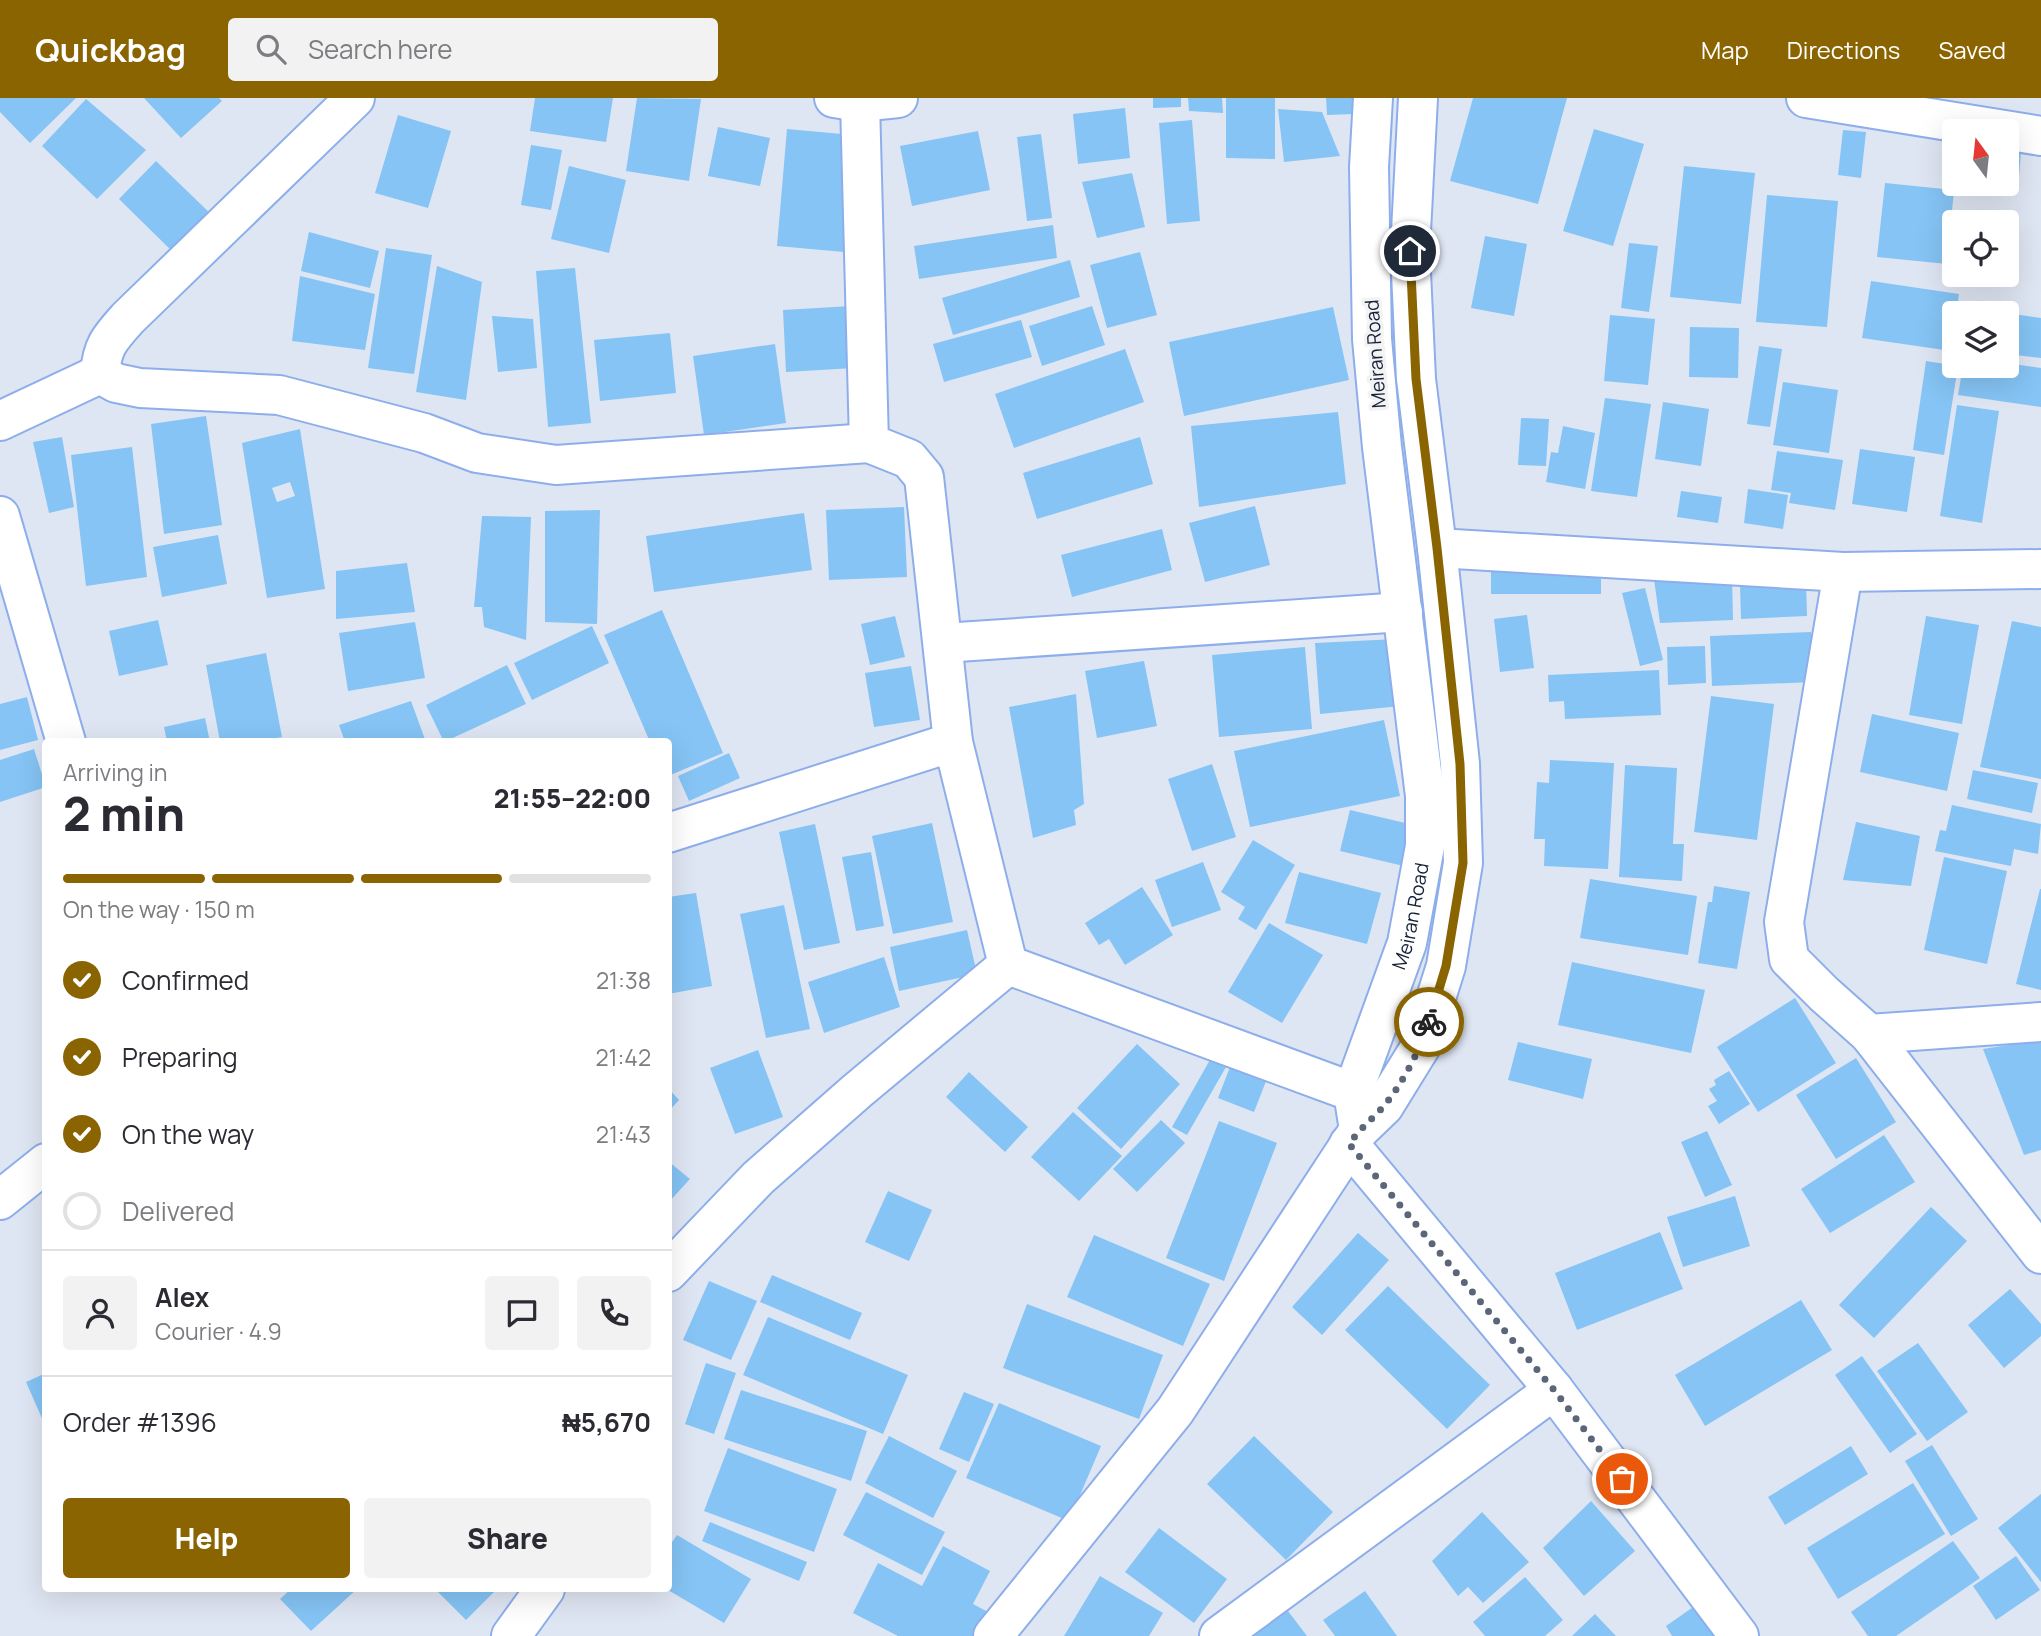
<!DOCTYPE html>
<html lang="en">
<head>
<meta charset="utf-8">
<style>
	:root { --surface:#fff; --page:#f2f2f3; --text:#2b2b33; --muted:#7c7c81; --line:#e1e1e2; --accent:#896401 }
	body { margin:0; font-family:Manrope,sans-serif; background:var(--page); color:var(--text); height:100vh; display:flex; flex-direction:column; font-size:26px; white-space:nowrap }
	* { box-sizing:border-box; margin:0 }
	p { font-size:23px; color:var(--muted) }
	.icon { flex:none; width:38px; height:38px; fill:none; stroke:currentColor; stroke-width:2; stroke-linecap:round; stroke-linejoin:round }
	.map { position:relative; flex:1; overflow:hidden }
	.sheet { position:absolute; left:42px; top:640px; width:630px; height:854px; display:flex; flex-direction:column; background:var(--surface); border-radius:7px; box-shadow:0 7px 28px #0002 }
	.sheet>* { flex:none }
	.needle { width:46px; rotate:345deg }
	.fabs { position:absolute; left:1942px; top:21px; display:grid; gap:14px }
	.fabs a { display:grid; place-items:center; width:77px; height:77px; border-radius:7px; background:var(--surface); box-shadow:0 7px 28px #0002; font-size:35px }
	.pin { position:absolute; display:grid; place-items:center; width:60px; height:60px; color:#fff; margin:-30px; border:4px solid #fff; border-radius:50%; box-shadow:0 2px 7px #0007 }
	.courier { position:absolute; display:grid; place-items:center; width:70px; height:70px; margin:-35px; border:5px solid #896401; border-radius:50%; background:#fff; color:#222; box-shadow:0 2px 9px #0007 }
	.summary em { font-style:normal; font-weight:800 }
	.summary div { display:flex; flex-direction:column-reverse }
	.summary { display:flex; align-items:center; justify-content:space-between; height:119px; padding:0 21px }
	h1 { font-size:46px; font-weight:800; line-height:52px }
	.bar { display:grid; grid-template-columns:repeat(4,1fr); gap:10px 7px; align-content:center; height:84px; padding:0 21px }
	.bar i { height:9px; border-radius:5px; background:var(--line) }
	.bar .selected { background:var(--accent) }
	.bar p { grid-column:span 4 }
	.line { display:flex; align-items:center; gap:18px; padding:0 21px; border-top:2px solid var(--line) }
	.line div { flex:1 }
	.round { display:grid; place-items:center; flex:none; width:74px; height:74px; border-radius:7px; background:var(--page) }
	ol { padding:0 21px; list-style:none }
	li { display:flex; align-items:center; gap:21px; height:77px }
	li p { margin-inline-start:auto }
	li .icon { padding:7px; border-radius:50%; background:var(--accent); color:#fff; stroke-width:4 }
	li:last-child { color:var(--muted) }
	li i { width:38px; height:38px; border:4px solid var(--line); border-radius:50% }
	.cta { display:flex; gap:14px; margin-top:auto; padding:14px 21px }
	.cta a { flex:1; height:80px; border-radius:7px; background:var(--accent); color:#fff; font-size:28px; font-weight:800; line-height:80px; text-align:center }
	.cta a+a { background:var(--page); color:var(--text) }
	header { display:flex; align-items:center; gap:42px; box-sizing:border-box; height:98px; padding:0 35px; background:var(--accent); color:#fff }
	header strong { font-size:33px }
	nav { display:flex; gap:38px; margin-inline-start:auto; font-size:24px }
	.search { width:490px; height:63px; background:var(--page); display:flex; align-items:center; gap:18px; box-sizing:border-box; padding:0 24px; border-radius:7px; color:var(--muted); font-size:26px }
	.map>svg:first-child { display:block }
	.building { fill:#85c4f5; fill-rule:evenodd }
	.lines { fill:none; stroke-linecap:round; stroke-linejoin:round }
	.minor-casing { stroke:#8eaeeb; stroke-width:42 }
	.minor { stroke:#fff; stroke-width:38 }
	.done { stroke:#5c6679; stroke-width:7; stroke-dasharray:0 12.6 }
	.route { stroke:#896401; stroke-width:9 }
	.labels { text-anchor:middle; stroke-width:7; stroke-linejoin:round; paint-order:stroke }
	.street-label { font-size:19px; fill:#152138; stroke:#f3f3f3 }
</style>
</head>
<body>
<header>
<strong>Quickbag</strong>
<div class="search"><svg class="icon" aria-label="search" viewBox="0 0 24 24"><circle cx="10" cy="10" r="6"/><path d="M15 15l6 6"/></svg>Search here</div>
<nav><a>Map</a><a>Directions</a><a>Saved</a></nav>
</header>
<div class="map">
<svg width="2041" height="1538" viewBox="0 0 2041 1538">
	<rect width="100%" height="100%" fill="#dfe6f3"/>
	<!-- building -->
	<g class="building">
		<polygon points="0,0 76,0 30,45 0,14"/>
		<polygon points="144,0 219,0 222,3 181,40"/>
		<polygon points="535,0 613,0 606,44 530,33"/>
		<polygon points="637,0 701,1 689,83 626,73"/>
		<polygon points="1153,0 1181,0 1181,9 1153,10"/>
		<polygon points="1188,0 1222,0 1223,15 1189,13"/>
		<polygon points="1226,0 1275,0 1275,61 1226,60"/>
		<polygon points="1326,0 1353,0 1354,16 1327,17"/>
		<polygon points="1473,0 1567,0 1538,106 1450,83"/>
		<polygon points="86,1 146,52 97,101 42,48"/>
		<polygon points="1125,10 1130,60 1078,66 1073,16"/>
		<polygon points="1278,11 1322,14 1340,58 1284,64"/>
		<polygon points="398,17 451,33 428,110 375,95"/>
		<polygon points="1192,22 1200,123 1167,126 1159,25"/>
		<polygon points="718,29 770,40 760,88 708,78"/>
		<polygon points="787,31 853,37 844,154 777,148"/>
		<polygon points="1594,31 1644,46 1613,148 1563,133"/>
		<polygon points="1843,32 1866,34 1861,80 1838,77"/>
		<polygon points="978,33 990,92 912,108 900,48"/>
		<polygon points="1041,36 1052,120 1027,123 1017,39"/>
		<polygon points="531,47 562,52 551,112 521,107"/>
		<polygon points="2007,53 2021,54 2018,91 1982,89 1982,86 2007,86"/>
		<polygon points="156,63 214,119 176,157 119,101"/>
		<polygon points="569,68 626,82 609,155 551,141"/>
		<polygon points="1684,68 1755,75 1741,206 1670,199"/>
		<polygon points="1132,75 1145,129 1097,140 1082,84"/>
		<polygon points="1885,85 1954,92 1947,166 1877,159"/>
		<polygon points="1767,97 1838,103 1827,229 1756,224"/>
		<polygon points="1053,127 1057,160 919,181 914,148"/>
		<polygon points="309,134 379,153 370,190 301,173"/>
		<polygon points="1485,138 1527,146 1514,218 1471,210"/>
		<polygon points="1629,145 1658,148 1649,214 1621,210"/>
		<polygon points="386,150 432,157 414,276 368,270"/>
		<polygon points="1140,154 1157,217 1107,230 1090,167"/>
		<polygon points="1070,162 1080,199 953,237 942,200"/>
		<polygon points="437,168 482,184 466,302 416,294"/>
		<polygon points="575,170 591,325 548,329 536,173"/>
		<polygon points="300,178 375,196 365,252 292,243"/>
		<polygon points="1871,183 1959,196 1951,253 1862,240"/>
		<polygon points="851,208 854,270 786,274 783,212"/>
		<polygon points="1092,208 1105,247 1042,268 1029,228"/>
		<polygon points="1333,209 1349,282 1184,318 1169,244"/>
		<polygon points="1967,209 1998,214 1998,215 1966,215"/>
		<polygon points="2007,215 2041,220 2041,260 2007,256"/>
		<polygon points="1610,217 1655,221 1648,287 1604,283"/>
		<polygon points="492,218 533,221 537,270 498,274"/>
		<polygon points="1021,222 1032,259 944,284 933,246"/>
		<polygon points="1690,229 1739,230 1738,280 1689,279"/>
		<polygon points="670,235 676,295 600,303 594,242"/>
		<polygon points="775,246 786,325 704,337 693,258"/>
		<polygon points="1759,248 1782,251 1770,329 1747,326"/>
		<polygon points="1125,251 1144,304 1014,350 995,296"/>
		<polygon points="1926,263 1958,268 1944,357 1913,352"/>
		<polygon points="2007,265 2041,270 2041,309 1958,297 1963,268 2007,268"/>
		<polygon points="1783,284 1838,292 1829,355 1773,347"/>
		<polygon points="1605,300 1651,306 1637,399 1591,393"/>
		<polygon points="1663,304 1709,311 1701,368 1655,361"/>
		<polygon points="1957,307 1999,313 1982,425 1940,418"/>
		<polygon points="1338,314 1346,386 1199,409 1191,328"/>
		<polygon points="206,318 222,427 164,436 151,326"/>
		<polygon points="1521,320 1549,321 1546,368 1518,367"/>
		<polygon points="1563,328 1595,335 1585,391 1546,384 1551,354 1558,355"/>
		<path d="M300,331l25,160 -58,9 -25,-155zM290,384l5,14 -18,6 -5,-14z"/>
		<polygon points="62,339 74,409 49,415 33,344"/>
		<polygon points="1140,339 1153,386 1037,421 1023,375"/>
		<polygon points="132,349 147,479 86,488 71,357"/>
		<polygon points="1860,351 1915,359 1907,414 1852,406"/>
		<polygon points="1777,353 1843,362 1835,412 1789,405 1791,395 1771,392"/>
		<polygon points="1748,391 1788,397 1783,431 1744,425"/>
		<polygon points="1681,393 1722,399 1718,425 1677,419"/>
		<polygon points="1255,408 1270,467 1205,484 1189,425"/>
		<polygon points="904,409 907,479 829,482 826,412"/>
		<polygon points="600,412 597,526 545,524 545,413"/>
		<polygon points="804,415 812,472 654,494 646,438"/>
		<polygon points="482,418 531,419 526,542 484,529 482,509 474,509"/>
		<polygon points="1162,431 1172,472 1072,499 1061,457"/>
		<polygon points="218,437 227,486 162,499 153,449"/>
		<rect x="1491" y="463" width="110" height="33"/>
		<polygon points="407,465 415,514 336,521 336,473"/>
		<polygon points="1732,478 1733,522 1660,525 1654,481"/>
		<polygon points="1806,483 1807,518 1741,521 1740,487"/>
		<polygon points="1645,490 1663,562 1640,568 1622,495"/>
		<polygon points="662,512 723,655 668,678 668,644 650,644 604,537"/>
		<polygon points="1527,517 1534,570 1500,574 1494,521"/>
		<polygon points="895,518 905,559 870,567 861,526"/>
		<polygon points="1926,518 1979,527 1962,626 1909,617"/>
		<polygon points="158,522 168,567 119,578 109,533"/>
		<polygon points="2012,523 2041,529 2041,681 1980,669"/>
		<polygon points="415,524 425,580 348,593 339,535"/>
		<polygon points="592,528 609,565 532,602 514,565"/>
		<polygon points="1811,534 1814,584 1712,588 1710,538"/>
		<polygon points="1396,541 1401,608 1320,616 1315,545"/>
		<polygon points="1705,548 1706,585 1668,587 1667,549"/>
		<polygon points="1305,549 1312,631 1219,639 1212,557"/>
		<polygon points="266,555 282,639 256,644 220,644 206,567"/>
		<polygon points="1144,563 1157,628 1097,640 1085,573"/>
		<polygon points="507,567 526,606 444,644 426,607"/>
		<polygon points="911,568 920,622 874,629 865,575"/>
		<polygon points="1659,572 1661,617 1565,621 1564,603 1549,604 1548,577"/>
		<polygon points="1076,596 1084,706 1074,712 1076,727 1033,740 1009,609"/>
		<polygon points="1711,598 1774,606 1757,742 1694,734"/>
		<polygon points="27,599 38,642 0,652 0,606"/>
		<polygon points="411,603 426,644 345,644 339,627"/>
		<polygon points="1872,616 1959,635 1947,693 1860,674"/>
		<polygon points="205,620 210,644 167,644 164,629"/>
		<polygon points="1384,622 1400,698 1250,729 1234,653"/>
		<polygon points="34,651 46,689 0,704 0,662"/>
		<polygon points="729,655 740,680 689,703 678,678"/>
		<polygon points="1550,662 1614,665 1608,771 1544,768 1545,741 1534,741 1537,684 1549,685"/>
		<polygon points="1212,666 1236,739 1192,753 1168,681"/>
		<polygon points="1625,667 1677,670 1673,746 1684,746 1682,783 1619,779"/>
		<polygon points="1973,672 2038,685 2032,715 1967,701"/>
		<polygon points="1952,707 2041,726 2038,756 2014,751 2011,768 1935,753 1940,732 1946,733"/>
		<polygon points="1350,712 1418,728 1408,769 1340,753"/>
		<polygon points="1856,724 1920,738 1911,788 1843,782"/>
		<polygon points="932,725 953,824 893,836 872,738"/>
		<polygon points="815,726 840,845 804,852 779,734"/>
		<polygon points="1253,742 1295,767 1256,832 1238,821 1245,809 1221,794"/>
		<polygon points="871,754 884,828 856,833 842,759"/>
		<polygon points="1944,759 2007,773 1987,866 1924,852"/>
		<polygon points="1203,764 1221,812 1172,829 1155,782"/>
		<polygon points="1299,774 1381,795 1367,846 1285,825"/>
		<polygon points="1590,781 1697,798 1688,857 1580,840"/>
		<polygon points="1714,788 1750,794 1737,871 1698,865 1708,804 1712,804"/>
		<polygon points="1142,789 1173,837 1125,867 1109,841 1099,847 1085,825"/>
		<polygon points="2040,791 2041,791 2041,892 2016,886"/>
		<polygon points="696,795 712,888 668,896 668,799"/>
		<polygon points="784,807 810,931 766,940 740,816"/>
		<polygon points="1269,825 1323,857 1282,925 1228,894"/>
		<polygon points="967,832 977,876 899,893 890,849"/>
		<polygon points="884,859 900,909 824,935 808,884"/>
		<polygon points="1572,864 1705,892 1691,955 1558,927"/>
		<polygon points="1795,900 1836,965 1758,1014 1717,949"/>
		<polygon points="2041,942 2041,1052 2024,1057 1983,951"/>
		<polygon points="1518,944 1592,961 1583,1001 1508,982"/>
		<polygon points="1137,946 1180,986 1121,1051 1077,1010"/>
		<polygon points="758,952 783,1019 735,1036 710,970"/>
		<polygon points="1215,953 1230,962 1187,1037 1172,1029"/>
		<polygon points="1856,960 1896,1024 1836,1061 1796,997"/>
		<polygon points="1232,964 1268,978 1254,1014 1218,1000"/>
		<polygon points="1729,973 1750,1006 1719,1026 1708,1008 1717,1003 1709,991 1716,987 1714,982"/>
		<polygon points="969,974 1028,1029 1005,1054 946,999"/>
		<polygon points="668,990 679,1002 668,1014"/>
		<polygon points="1073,1014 1122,1058 1079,1103 1031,1059"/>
		<polygon points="1161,1022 1185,1045 1137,1094 1113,1071"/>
		<polygon points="1219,1023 1277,1045 1224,1183 1166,1160"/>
		<polygon points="1707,1033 1732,1087 1705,1099 1681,1044"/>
		<polygon points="1884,1037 1915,1084 1830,1135 1801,1091"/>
		<polygon points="668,1063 690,1081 668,1105"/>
		<polygon points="888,1093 932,1112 909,1163 865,1144"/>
		<polygon points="1735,1098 1750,1148 1683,1169 1667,1119"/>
		<polygon points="1931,1109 1967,1143 1874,1240 1839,1207"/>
		<polygon points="1660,1134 1683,1191 1577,1232 1555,1175"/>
		<polygon points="1358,1135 1389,1162 1322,1237 1292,1209"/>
		<polygon points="1094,1137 1210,1186 1183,1248 1067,1199"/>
		<polygon points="772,1177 862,1215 850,1242 760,1204"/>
		<polygon points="709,1183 757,1203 731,1262 683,1242"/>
		<polygon points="1388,1188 1490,1287 1447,1331 1345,1232"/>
		<polygon points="2010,1191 2041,1226 2041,1238 2004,1270 1968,1227"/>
		<polygon points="1801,1202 1832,1252 1705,1328 1675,1277"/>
		<polygon points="1027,1206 1163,1257 1139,1321 1003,1270"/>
		<polygon points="768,1219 908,1277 883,1336 743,1277"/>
		<polygon points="1918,1245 1968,1314 1927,1343 1877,1273"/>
		<polygon points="1862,1258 1917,1336 1890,1355 1835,1277"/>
		<polygon points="706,1265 736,1275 714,1336 685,1326"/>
		<polygon points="46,1275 46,1324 44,1325 26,1284"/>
		<polygon points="741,1292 867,1333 851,1383 724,1341"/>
		<polygon points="964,1294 994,1306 969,1364 939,1351"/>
		<polygon points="999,1305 1101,1348 1069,1423 966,1380"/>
		<polygon points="889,1338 957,1373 933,1420 865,1385"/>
		<polygon points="1254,1338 1333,1414 1286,1462 1207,1386"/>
		<polygon points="1932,1347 1978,1421 1951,1438 1905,1363"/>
		<polygon points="1851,1348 1868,1376 1785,1427 1768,1399"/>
		<polygon points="728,1350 837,1391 814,1454 704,1413"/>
		<polygon points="1913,1385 1945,1436 1838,1501 1807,1450"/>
		<polygon points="866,1394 945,1434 922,1477 843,1437"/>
		<polygon points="2041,1396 2041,1484 1998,1430"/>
		<polygon points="1591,1403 1635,1453 1584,1498 1543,1450"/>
		<polygon points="1482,1414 1529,1464 1483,1505 1468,1489 1458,1498 1432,1463"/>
		<polygon points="710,1424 807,1464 799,1483 702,1443"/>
		<polygon points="1159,1430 1227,1481 1194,1525 1125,1474"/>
		<polygon points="677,1437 751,1481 724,1525 668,1492 668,1450"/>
		<polygon points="1953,1443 1980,1480 1896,1538 1868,1538 1851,1514"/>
		<polygon points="943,1448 990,1473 973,1506 988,1514 976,1538 898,1538 853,1515 878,1465 922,1488"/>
		<polygon points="2016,1458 2040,1492 1996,1522 1973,1488"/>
		<polygon points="1100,1478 1163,1515 1149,1538 1064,1538"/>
		<polygon points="1525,1479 1563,1522 1545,1538 1485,1538 1473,1524"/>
		<polygon points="291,1491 357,1491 311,1533 280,1501"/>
		<polygon points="435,1491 497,1491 466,1522"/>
		<polygon points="1365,1493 1397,1538 1335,1538 1323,1522"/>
		<polygon points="1699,1505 1716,1538 1672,1538 1666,1528"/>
		<polygon points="1288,1513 1307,1538 1252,1538"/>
		<polygon points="1595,1516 1616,1538 1572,1538"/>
	</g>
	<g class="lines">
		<!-- minor casing -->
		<g class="minor-casing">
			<g id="minor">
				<polyline points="834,0 860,4 898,0"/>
				<polyline points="1806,0 2041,38"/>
				<polyline points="860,4 869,345 909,361 924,379 953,644 1008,867"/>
				<path d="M100,276c2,-28 10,-36 28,-56l227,-220"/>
				<polyline points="0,323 100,276 116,285 140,290 279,297 424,335 477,355 556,367 869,345"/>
				<polyline points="0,418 66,644"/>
				<polyline points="1437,450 1843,474 2041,471"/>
				<polyline points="1843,474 1784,824 1789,861 1824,896 1869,936 2041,1156"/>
				<polyline points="943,545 1403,514"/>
				<polyline points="668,735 953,644"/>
				<polyline points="1008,867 1353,994"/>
				<polyline points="1869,936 2041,924"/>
				<path id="s1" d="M1359,1032l-6,-38 54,-149 18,-97v-50l-43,-349 -10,-108 -3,-172 4,-69"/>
				<polyline points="1349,1046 1554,1292 1739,1538"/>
				<polyline points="0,1102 46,1065"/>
				<polyline points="668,1174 758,1080 857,993 1008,867"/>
				<polyline points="511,1538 545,1491"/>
				<polyline points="993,1538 1175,1313 1359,1032 1384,1008 1421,948 1446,868 1463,765 1460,666 1437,450 1416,281 1410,153 1418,0"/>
				<polyline points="1219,1538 1554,1292"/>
			</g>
		</g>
		<!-- minor -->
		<use href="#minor" class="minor"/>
	</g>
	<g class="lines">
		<!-- done -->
		<path class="done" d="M1429,924c-8,26 -28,65 -47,86 -11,12 -23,22 -33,36l205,246 68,89"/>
		<!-- route -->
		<polyline class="route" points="1410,153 1416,281 1437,450 1460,666 1463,765 1446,868 1429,924"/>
	</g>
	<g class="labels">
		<!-- street labels -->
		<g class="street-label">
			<text transform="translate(1375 256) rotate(-94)" y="7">Meiran Road</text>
			<text dy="7" stroke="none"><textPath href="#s1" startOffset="224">Meiran Road</textPath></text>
		</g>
	</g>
</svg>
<div class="fabs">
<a><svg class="needle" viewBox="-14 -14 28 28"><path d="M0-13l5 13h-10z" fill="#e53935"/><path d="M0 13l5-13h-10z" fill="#7c7c81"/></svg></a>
<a><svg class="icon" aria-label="locate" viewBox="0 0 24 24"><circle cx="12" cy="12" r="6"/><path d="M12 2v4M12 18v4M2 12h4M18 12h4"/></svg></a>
<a><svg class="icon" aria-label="layers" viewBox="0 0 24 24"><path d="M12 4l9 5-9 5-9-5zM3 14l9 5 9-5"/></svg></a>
</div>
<div class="pin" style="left:1622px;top:1381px;background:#ea580c"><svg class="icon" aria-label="bag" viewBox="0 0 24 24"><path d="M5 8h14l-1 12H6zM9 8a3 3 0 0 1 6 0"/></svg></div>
<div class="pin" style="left:1410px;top:153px;background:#1f2937"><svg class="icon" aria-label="home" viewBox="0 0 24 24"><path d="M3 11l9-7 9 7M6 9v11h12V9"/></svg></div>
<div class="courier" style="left:1429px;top:924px"><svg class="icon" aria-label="bike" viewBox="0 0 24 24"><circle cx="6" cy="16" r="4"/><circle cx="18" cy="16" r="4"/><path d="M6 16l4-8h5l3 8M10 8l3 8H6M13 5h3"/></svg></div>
<section class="sheet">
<div class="summary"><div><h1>2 min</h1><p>Arriving in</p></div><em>21:55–22:00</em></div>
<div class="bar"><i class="selected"></i><i class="selected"></i><i class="selected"></i><i></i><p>On the way · 150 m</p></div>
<ol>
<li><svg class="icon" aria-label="check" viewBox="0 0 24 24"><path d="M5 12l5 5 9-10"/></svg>Confirmed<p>21:38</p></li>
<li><svg class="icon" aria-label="check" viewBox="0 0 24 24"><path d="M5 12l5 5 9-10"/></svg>Preparing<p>21:42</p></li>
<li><svg class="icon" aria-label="check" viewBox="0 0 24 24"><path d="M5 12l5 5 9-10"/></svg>On the way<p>21:43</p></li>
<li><i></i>Delivered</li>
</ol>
<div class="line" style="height:126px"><a class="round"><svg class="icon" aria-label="person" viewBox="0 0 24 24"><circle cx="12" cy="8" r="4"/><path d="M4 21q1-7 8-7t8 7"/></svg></a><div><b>Alex</b><p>Courier · 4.9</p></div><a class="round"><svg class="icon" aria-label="chat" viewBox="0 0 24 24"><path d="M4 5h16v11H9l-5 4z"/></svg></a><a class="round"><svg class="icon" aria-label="phone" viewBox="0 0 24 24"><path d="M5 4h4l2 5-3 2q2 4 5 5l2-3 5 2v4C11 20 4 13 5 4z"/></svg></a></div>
<div class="line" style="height:91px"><div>Order #1396</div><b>₦5,670</b></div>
<div class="cta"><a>Help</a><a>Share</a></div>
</section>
</div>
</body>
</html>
